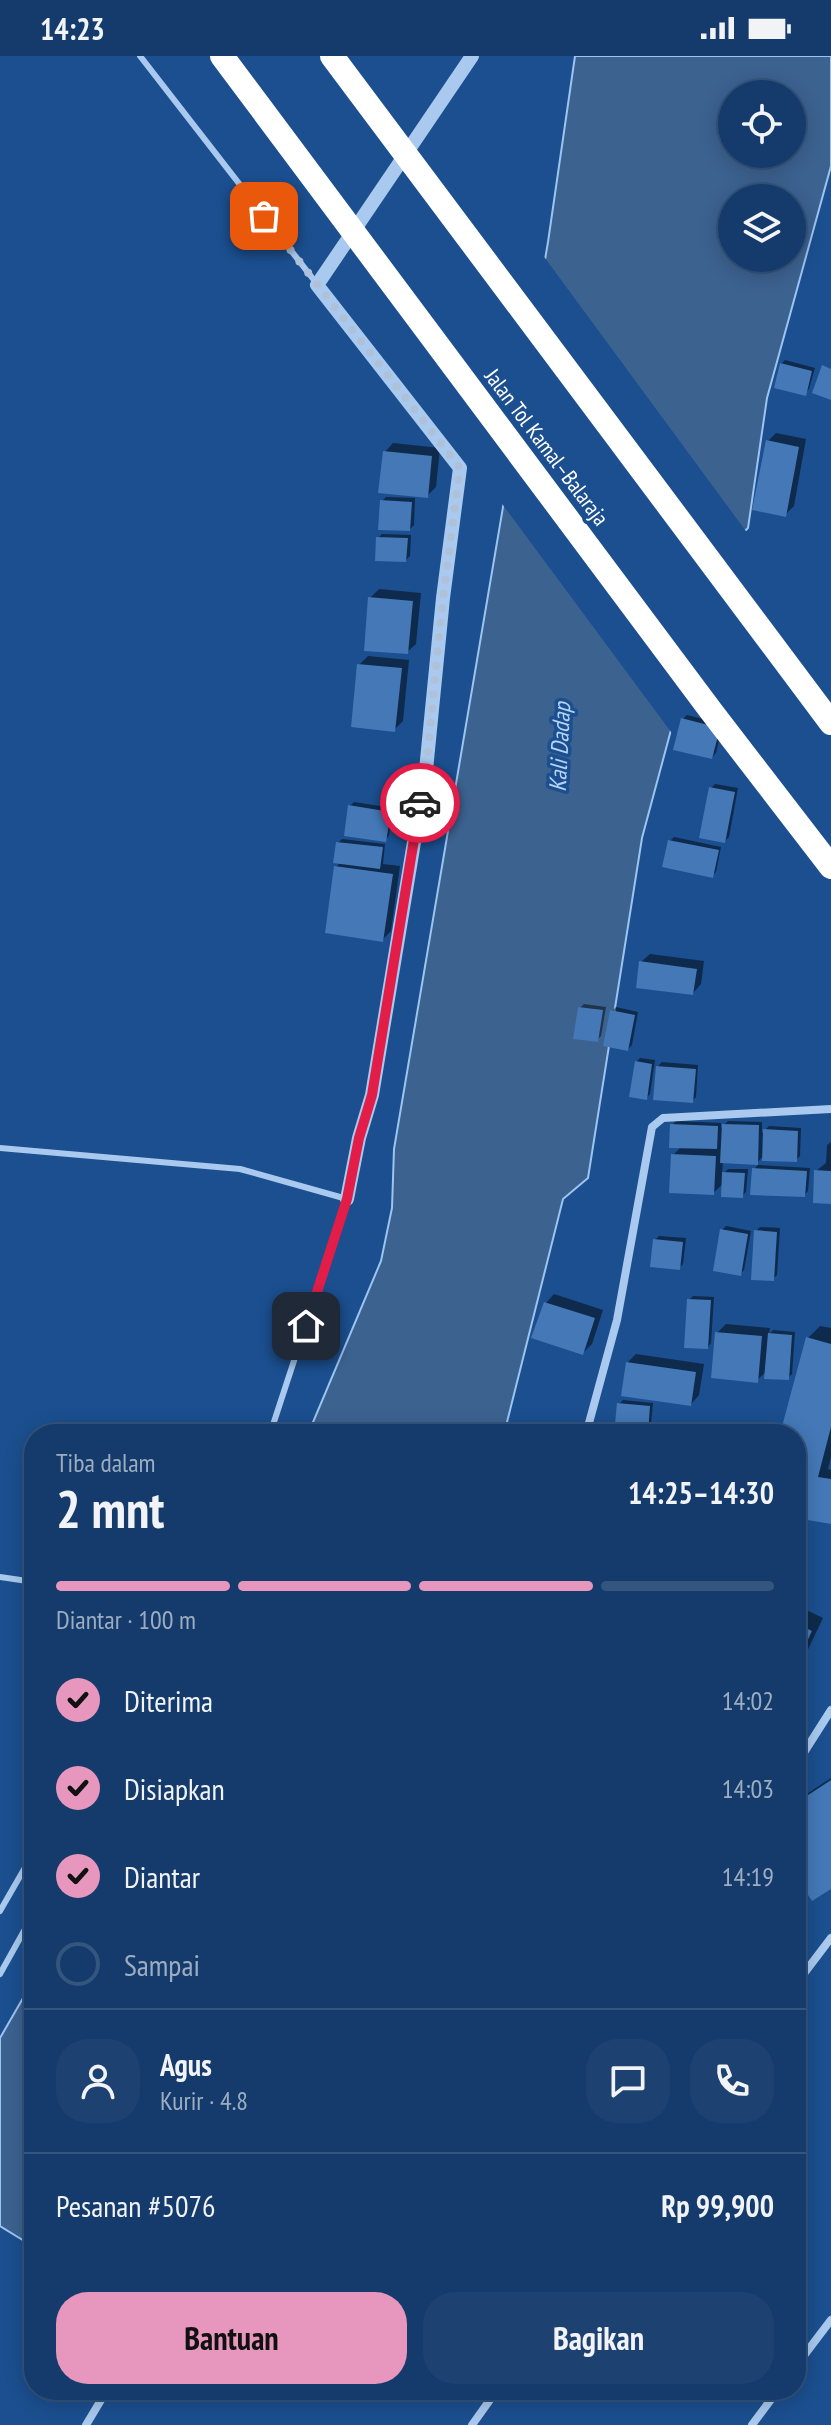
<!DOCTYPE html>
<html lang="id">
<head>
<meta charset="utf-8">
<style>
	:root { --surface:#143b6b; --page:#1d4271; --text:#f1f3f6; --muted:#9dadc1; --line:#33557e; --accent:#e797bd }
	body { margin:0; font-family:"PT Sans Narrow",sans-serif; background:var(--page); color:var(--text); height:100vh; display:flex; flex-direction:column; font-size:30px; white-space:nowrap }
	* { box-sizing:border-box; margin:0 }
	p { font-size:26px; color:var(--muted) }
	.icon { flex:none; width:44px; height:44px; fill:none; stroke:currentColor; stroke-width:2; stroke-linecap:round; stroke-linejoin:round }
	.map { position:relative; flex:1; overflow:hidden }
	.side { position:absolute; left:24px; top:1368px; width:782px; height:976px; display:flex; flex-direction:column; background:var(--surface); border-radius:32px; box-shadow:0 4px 20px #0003,0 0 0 2px var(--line) }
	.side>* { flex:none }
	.controls { position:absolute; left:718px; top:24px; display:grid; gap:16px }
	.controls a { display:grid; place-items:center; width:88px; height:88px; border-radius:50%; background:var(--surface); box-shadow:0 4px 20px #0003,0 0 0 2px var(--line); font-size:40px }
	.pin { position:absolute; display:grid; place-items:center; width:68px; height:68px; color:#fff; margin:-34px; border-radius:16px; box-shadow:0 4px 12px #0006 }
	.courier { position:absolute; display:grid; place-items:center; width:80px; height:80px; margin:-40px; border:6px solid #e11d48; border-radius:50%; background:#fff; color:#222; box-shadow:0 2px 10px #0007 }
	.headline em { font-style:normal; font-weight:700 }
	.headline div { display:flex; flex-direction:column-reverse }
	.headline { display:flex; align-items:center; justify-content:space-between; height:136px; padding:0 32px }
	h1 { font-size:52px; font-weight:700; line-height:60px }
	.bar { display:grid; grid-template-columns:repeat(4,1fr); gap:12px 8px; align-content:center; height:96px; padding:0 32px }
	.bar i { height:10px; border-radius:6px; background:var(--line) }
	.bar .active { background:var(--accent) }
	.bar p { grid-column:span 4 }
	.line { display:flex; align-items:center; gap:20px; padding:0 32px; border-top:2px solid var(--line) }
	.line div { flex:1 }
	.round { display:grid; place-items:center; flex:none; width:84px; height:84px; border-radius:32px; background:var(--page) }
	ol { padding:0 32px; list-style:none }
	li { display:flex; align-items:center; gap:24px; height:88px }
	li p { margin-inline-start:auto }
	li .icon { padding:8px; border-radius:50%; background:var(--accent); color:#111; stroke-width:4 }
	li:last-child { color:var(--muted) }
	li i { width:44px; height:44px; border:4px solid var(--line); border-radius:50% }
	.button { display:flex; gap:16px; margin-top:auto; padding:16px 32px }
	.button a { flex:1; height:92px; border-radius:32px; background:var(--accent); color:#111; font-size:32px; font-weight:700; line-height:92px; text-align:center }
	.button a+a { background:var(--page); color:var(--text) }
	.status { display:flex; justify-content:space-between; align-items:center; height:56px; padding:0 40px; background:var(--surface); direction:ltr }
	.status svg { height:22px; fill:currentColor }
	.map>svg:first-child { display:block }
	.water { fill:#3c6290; stroke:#9cc4f0; stroke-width:2; fill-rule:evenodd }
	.pier { fill:#1b4f8f }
	.shadow { fill:#0007 }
	.building { fill:#4478b7 }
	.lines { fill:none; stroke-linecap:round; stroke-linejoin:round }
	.service { stroke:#a9c9ee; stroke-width:6 }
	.minor { stroke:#a9c9ee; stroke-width:8 }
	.tertiary { stroke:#a9c9ee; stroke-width:14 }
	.motorway-bridge { stroke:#fff; stroke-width:24 }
	.done { stroke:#afc1d8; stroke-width:8; stroke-dasharray:0 14.4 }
	.route { stroke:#e11d48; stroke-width:10 }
	.labels { text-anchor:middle; stroke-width:7; stroke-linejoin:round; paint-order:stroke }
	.street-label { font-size:22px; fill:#fff; stroke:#1b4f8f }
	.water-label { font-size:24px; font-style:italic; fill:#b5d3f5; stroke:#1b4f8f }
</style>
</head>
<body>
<div class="status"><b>14:23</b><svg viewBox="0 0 49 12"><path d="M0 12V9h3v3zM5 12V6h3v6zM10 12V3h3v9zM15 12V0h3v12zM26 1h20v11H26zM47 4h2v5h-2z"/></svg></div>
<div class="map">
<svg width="831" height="2369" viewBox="0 0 831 2369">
	<rect width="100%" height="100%" fill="#1b4f8f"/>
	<!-- water -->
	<g class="water">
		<path d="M575,0h256v110l-64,232 -19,130 -52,50 -26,83 12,28 -40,149 -54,340 -25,21 -59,235h-196l73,-173 11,-53 2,-59 154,-907zM732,38h60v60h-60zM732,142h60v60h-60z"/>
		<polygon points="34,1923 34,2191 0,2170 0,1982"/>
	</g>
	<!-- pier -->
	<polygon class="pier" points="542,198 748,478 699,524 674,605 686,633 674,680 500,445"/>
	<!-- shadow -->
	<g class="shadow">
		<polygon points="785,304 815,312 809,333 805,337 781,308"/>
		<polygon points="776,377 806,383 794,450 785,459 768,385"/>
		<polygon points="393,387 440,392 436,431 427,440 385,396"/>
		<polygon points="386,441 415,442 414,469 410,473 382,445"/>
		<polygon points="382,478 411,479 410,500 406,504 378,482"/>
		<polygon points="379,533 421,537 416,588 407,596 370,542"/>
		<polygon points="368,600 409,604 403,665 394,674 359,609"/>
		<polygon points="687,659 723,668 716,697 712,701 683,663"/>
		<polygon points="715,728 738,732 729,781 725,785 711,732"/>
		<polygon points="354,746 393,752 389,780 385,784 350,750"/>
		<polygon points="674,781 721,791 716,816 712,820 670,785"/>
		<polygon points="342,783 385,788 383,808 400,810 391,875 382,884 336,811 341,806 338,787"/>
		<polygon points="650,898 704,905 701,928 693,937 641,906"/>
		<polygon points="584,948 606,951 601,980 597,984 580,952"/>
		<polygon points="616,951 638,956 632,989 628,993 612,955"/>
		<polygon points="640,1002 655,1004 650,1038 646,1042 636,1006"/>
		<polygon points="662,1006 698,1009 696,1041 692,1045 658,1010"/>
		<polygon points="676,1065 721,1067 721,1072 728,1065 762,1066 762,1077 769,1070 801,1072 800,1100 796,1104 764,1099 757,1107 723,1105 722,1119 728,1113 748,1113 746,1136 742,1140 724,1127 713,1137 673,1099 682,1090 672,1069"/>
		<polygon points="831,1086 831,1146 816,1115 826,1107 827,1089"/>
		<polygon points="758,1109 810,1112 808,1135 804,1139 754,1113"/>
		<polygon points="726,1170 751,1175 744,1214 740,1218 722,1174"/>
		<polygon points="760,1171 780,1172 777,1219 773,1223 756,1175"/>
		<polygon points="659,1180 686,1182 683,1208 679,1212 655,1184"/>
		<polygon points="554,1238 603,1254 592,1288 583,1297 546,1247"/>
		<polygon points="693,1240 714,1241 711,1287 708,1291 689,1244"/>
		<polygon points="726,1268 770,1272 769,1278 773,1274 795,1276 792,1318 788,1322 767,1315 757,1324 717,1277"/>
		<polygon points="820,1270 831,1272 831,1401 828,1413 831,1414 831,1466 796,1460 796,1378 782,1378 808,1282"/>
		<polygon points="636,1298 704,1308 699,1339 691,1348 627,1307"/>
		<polygon points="623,1344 653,1347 650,1378 616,1378 619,1348"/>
		<polygon points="796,1549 823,1562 802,1606 796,1612"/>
		<polygon points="831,1722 831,1831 796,1817 796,1745"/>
	</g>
	<!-- building -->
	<g class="building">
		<polygon points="780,307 812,315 806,340 774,332"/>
		<polygon points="822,309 831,313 831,344 812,337"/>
		<polygon points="766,384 799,391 786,461 752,454"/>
		<polygon points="383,395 432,400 428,442 378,437"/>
		<polygon points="380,444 412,446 410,475 378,474"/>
		<polygon points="376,481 408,482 406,506 375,505"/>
		<polygon points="368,541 413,545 408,598 364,595"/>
		<polygon points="357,608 402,612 395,676 351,671"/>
		<polygon points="681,662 720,672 712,703 673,694"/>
		<polygon points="709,731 735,736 725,787 699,782"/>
		<polygon points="348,749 391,756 386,786 344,780"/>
		<polygon points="668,784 719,794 713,822 662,811"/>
		<polygon points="336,786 383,791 380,813 333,807"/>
		<polygon points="334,810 393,818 383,886 325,877"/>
		<polygon points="639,905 697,913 693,939 636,932"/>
		<polygon points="578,951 603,954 598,986 573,983"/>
		<polygon points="610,954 635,959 628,995 603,990"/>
		<polygon points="635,1005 652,1008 647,1044 629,1041"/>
		<polygon points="656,1010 696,1013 693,1047 653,1044"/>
		<polygon points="670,1068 718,1070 717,1093 669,1092"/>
		<polygon points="722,1068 759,1069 758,1109 720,1107"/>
		<polygon points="763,1073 798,1075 797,1106 762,1105"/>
		<polygon points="671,1098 716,1100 714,1139 669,1137"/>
		<polygon points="752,1112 807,1115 805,1141 750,1139"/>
		<polygon points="814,1114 831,1115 831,1148 813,1147"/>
		<polygon points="722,1116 745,1117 743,1142 721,1141"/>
		<polygon points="720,1173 748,1178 741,1220 713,1215"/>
		<polygon points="754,1174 777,1176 774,1225 751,1224"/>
		<polygon points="653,1183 683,1186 680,1214 650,1211"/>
		<polygon points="687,1243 711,1244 708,1293 684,1292"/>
		<polygon points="544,1246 595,1262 583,1299 531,1282"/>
		<polygon points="715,1276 762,1280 758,1327 711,1322"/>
		<polygon points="768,1277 792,1279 789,1324 764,1323"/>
		<polygon points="806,1281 831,1288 831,1371 818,1421 831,1423 831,1468 796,1462 796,1378 780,1378"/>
		<polygon points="626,1306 696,1316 691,1350 621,1340"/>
		<polygon points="617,1347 650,1350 648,1378 614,1378"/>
		<polygon points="796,1567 812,1575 796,1609"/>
		<polygon points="831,1724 831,1833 812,1845 796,1821 796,1747"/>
	</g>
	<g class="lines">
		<!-- service -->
		<g class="service">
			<polyline points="140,0 317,228"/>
			<polyline points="0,1092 240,1113 347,1143 270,1378"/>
			<polyline points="0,1521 34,1526"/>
			<polyline points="0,1855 34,1796"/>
			<polyline points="0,1918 34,1857"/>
		</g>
		<!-- minor -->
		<g class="minor">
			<polyline points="586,1378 617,1264 652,1071 663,1062 831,1053"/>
			<polyline points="796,1709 831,1654"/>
			<polyline points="796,1928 831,1882"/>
			<polyline points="796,2310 831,2264"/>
			<polyline points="86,2369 107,2334"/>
			<polyline points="472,2369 497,2334"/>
			<polyline points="752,2369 778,2334"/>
		</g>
		<!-- tertiary -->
		<polyline class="tertiary" points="347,1143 359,1082 372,1039 426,714 443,542 460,412 317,229 472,0"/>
		<!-- motorway-bridge -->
		<g class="motorway-bridge">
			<polyline points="222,0 711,655 831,811"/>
			<polyline points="332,0 831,667"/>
		</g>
	</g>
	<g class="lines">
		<!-- done -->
		<polyline class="done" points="264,160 460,412 443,542 426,714 420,747"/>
		<!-- route -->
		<polyline class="route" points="306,1270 347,1143 359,1082 372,1039 420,747"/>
	</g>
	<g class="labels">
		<!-- street labels -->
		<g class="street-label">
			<text transform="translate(547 391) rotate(53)" y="8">Jalan Tol Kamal–Balaraja</text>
		</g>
		<!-- water labels -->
		<g class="water-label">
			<text transform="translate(560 691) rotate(-87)" y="8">Kali Dadap</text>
		</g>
	</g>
</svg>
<div class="controls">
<a><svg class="icon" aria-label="locate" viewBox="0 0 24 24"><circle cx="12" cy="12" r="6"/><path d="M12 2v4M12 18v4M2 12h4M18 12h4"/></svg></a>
<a><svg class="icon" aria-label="layers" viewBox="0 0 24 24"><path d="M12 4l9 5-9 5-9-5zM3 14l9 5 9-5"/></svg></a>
</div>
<div class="pin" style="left:264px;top:160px;background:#ea580c"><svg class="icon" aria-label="bag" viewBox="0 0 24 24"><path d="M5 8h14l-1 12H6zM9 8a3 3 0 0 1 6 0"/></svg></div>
<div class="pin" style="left:306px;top:1270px;background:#1f2937"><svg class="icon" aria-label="home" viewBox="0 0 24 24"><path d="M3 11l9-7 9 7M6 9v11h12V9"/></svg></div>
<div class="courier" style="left:420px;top:747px"><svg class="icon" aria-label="car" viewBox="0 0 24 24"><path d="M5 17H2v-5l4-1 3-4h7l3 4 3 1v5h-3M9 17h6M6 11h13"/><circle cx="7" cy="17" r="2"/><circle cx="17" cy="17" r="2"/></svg></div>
<section class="side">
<div class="headline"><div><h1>2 mnt</h1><p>Tiba dalam</p></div><em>14:25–14:30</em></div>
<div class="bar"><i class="active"></i><i class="active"></i><i class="active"></i><i></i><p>Diantar · 100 m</p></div>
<ol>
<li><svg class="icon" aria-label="check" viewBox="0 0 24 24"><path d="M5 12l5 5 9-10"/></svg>Diterima<p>14:02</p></li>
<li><svg class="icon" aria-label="check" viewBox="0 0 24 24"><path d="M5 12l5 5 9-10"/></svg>Disiapkan<p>14:03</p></li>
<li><svg class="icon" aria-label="check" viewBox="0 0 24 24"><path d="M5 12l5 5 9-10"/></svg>Diantar<p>14:19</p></li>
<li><i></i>Sampai</li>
</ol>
<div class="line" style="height:144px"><a class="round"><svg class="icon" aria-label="person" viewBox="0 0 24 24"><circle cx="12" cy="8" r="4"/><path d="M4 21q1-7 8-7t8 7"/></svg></a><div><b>Agus</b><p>Kurir · 4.8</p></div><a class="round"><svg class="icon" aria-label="chat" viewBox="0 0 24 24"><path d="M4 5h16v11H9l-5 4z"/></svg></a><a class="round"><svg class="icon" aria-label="phone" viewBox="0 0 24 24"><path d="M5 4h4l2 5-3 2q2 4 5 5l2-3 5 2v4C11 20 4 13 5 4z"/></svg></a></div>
<div class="line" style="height:104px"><div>Pesanan #5076</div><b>Rp 99,900</b></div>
<div class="button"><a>Bantuan</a><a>Bagikan</a></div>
</section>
</div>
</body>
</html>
